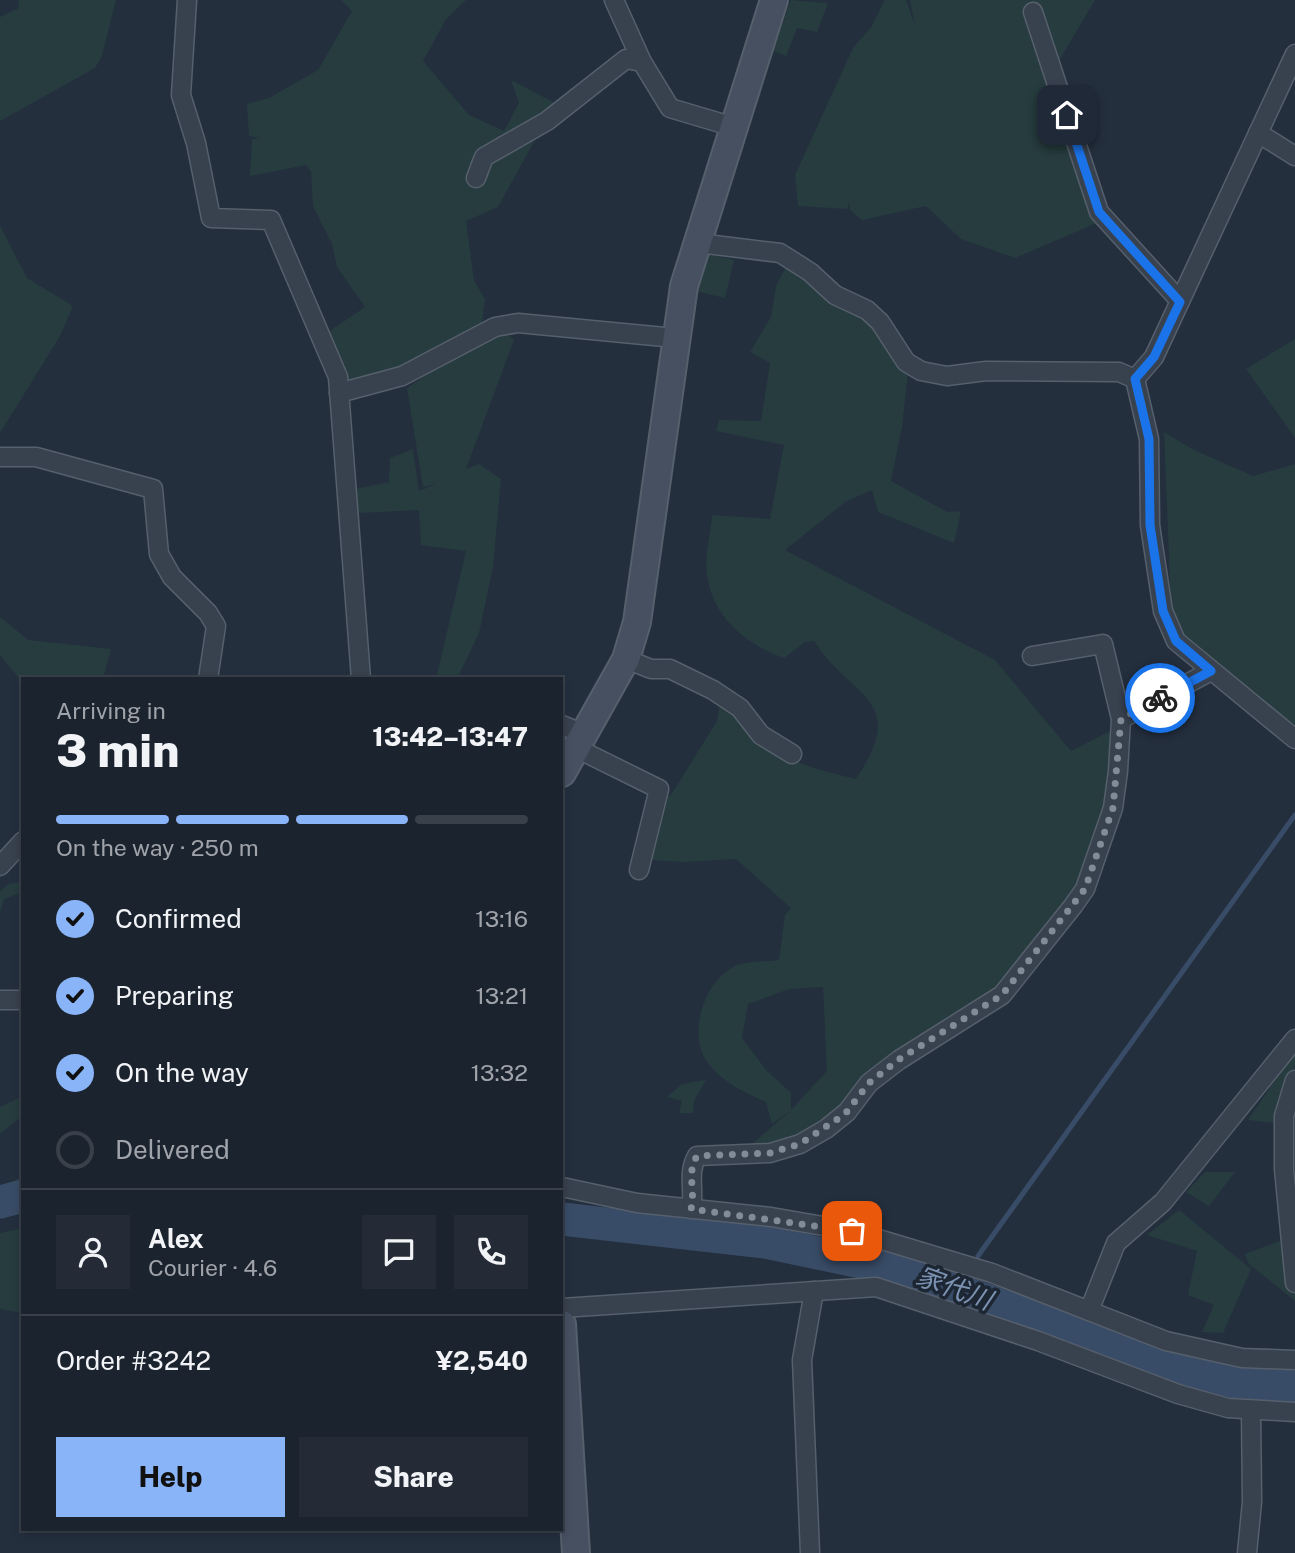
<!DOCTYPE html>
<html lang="en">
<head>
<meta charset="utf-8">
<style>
	:root { --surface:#1b232e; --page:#242b36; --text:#f1f3f6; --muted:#a0a4aa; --line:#39404a; --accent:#8ab4f8 }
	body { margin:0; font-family:"Public Sans","Noto Sans JP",sans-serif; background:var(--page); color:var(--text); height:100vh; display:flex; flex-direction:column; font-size:26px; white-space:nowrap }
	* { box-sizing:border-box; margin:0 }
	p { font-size:23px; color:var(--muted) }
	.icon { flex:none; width:38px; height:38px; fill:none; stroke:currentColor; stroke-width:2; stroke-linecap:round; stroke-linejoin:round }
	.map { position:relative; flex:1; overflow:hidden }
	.panel { position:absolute; left:21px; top:677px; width:542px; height:854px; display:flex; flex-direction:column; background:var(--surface); border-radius:0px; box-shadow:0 4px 10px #0003,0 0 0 2px var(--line) }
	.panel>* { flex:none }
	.pin { position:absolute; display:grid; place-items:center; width:60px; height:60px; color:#fff; margin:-30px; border-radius:14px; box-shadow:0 4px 10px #0006 }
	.courier { position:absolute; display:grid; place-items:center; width:70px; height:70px; margin:-35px; border:5px solid #1a73e8; border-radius:50%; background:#fff; color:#222; box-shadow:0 2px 9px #0007 }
	.overview em { font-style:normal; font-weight:800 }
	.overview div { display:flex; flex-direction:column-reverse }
	.overview { display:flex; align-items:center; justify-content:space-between; height:119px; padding:0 35px }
	h1 { font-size:46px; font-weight:800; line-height:52px }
	.bar { display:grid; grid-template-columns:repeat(4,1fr); gap:10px 7px; align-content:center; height:84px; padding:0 35px }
	.bar i { height:9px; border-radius:5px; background:var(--line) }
	.bar .active { background:var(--accent) }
	.bar p { grid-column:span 4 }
	.line { display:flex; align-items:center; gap:18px; padding:0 35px; border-top:2px solid var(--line) }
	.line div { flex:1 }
	.round { display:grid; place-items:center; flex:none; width:74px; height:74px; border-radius:0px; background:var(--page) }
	ol { padding:0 35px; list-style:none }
	li { display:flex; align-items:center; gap:21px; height:77px }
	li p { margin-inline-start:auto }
	li .icon { padding:7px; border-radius:50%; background:var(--accent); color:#111; stroke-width:4 }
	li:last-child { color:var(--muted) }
	li i { width:38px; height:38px; border:4px solid var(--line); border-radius:50% }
	.action { display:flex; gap:14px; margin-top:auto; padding:14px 35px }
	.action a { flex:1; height:80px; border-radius:0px; background:var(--accent); color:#111; font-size:28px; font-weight:800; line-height:80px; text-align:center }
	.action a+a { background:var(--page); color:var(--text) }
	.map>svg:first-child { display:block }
	.green { fill:#263c3f; fill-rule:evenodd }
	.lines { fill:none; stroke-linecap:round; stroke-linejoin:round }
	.stream { stroke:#394c67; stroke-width:5 }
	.river { stroke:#394c67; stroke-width:33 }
	.street-casing { stroke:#565f6c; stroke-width:21 }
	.secondary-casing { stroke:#565f6c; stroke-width:30 }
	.street { stroke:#38414e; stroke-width:18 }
	.secondary { stroke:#465061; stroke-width:26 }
	.done { stroke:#828b98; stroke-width:7; stroke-dasharray:0 12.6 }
	.route { stroke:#1a73e8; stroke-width:9 }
	.labels { text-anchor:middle; stroke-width:7; stroke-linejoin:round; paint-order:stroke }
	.water-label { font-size:26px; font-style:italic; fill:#7c92b1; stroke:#1d2633 }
</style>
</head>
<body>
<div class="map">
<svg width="1295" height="1553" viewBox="0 0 1295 1553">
	<rect width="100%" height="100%" fill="#242f3e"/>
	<!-- green -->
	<g class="green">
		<polygon points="18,0 116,0 102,56 95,68 0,121 0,17 19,8"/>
		<polygon points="341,0 466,0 446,19 423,61 469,115 504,131 519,103 511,80 555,103 628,48 635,63 535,140 498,207 466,221 474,281 485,299 482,323 402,371 348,383 324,335 365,307 337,267 332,244 313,206 311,172 306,165 250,176 252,139 260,138 249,136 247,104 269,98 318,70 352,11"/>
		<polygon points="791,0 828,3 817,32 797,28 786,56 773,51"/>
		<polygon points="885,0 906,0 915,25 910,0 1095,0 1053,71 1099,222 1015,258 961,239 926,206 862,220 850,210 849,203 847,209 798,206 795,175 853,48 872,26"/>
		<polygon points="0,226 27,278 73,306 60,336 0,433"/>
		<polygon points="702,253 734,260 725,298 695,291"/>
		<path d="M789,261l91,61 29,42 -7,63 -11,54 56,31 14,-1 -7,32 -76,-31 -6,-22 -27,12 -60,48 210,110 76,91 45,-23 -10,99 -21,62 -95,115 -108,69 -37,41 -75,39 -17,-10 37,-32 -18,13 -6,-22c-21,-9 -44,-20 -58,-39 -22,-29 -3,-83 27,-97 12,-5 31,-4 44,-6l6,-45 6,-7 -55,-49 -50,3 -39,-2 16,-61 8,-4 46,-74 3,-17c18,9 25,23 40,36 29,24 61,30 96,39 54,-81 -4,-79 -42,-138l-9,1 -21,16c-38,-14 -71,-40 -77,-83 -3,-18 4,-42 5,-60l58,4 14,-74 -68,-14 3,-11 42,1 9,-58 -20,-11 21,-35 5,-31zM823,987l4,84 -36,39v-17l-25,-23 -24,-32 6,-34 41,-15z"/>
		<polygon points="505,332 514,340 466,469 479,464 501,479 493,567 479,633 457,679 436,679 466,551 421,545 419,510 359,513 355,489 389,482 390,458 413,449 419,491 436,484 423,487 407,388 441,365"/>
		<polygon points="1295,339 1295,438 1246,369"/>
		<polygon points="1164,432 1192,449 1253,476 1295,464 1295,729 1172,631"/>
		<polygon points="0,617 28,640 111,649 103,679 23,679 23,683 0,655"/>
		<polygon points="23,881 23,892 4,899 0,912 0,891 9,884"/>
		<polygon points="1295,1051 1295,1064 1279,1124 1248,1120"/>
		<polygon points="706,1080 694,1101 693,1113 679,1113 682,1101 667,1097 682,1084"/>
		<polygon points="23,1096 23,1115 0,1134 0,1107"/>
		<polygon points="1205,1172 1235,1172 1209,1206 1186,1192"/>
		<polygon points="23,1177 23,1202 0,1212 0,1186"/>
		<polygon points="1179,1210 1251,1269 1223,1333 1202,1332 1214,1305 1188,1295 1197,1251 1147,1235"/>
		<polygon points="1283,1213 1291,1287 1295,1293 1295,1301 1249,1264 1245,1254 1280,1241"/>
		<polygon points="23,1228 23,1313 0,1309 0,1233"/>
	</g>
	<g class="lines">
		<!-- stream -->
		<g class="stream">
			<polyline points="978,1256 1295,815"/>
			<polyline points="964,1290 968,1277"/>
		</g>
		<!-- river -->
		<g class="river">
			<polyline points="0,1202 23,1196"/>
			<polyline points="562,1219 765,1242 904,1271 1182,1369 1239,1383 1295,1387"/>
		</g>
		<!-- street casing -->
		<g class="street-casing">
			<g id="street">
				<polyline points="187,0 181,95 196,143 211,218 271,220 338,377 361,679"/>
				<polyline points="614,0 642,62 670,108 734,127"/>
				<polyline points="1033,12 1099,212 1180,301"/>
				<polyline points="1258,133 1295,156"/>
				<polyline points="476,178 484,157 547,121 626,59 642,62"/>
				<polyline points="698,243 780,253 810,272 835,295 867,310 880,322 906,362 921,371 947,376 986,371 1119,372 1135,379 1149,439 1150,525 1163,611 1176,641 1295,739"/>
				<polyline points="1135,379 1154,357 1295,54"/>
				<polyline points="339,393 402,376 495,327 518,323 675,338"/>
				<polyline points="0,457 36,457 153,489 159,554 172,577 208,613 216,626 208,679"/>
				<polyline points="626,659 651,669 670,669 713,690 740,708 761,735 792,754"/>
				<polyline points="1121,719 1211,671"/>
				<polyline points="562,725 584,734"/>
				<polyline points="576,748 659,789 639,870"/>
				<polyline points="0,866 23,841"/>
				<polyline points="0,1000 23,1000"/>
				<polyline points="1295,1080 1284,1116 1284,1169 1295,1283"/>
				<polyline points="562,1187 637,1203 771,1217 852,1231 992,1273 1166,1341 1242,1358 1295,1360"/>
				<path d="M691,1209c4,-19 -4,-36 6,-53l73,-3 30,-9 26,-15 21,-17 22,-29 30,-23 103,-65 71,-89 12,-17 28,-81 5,-37 3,-52 -18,-75 -71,12"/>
				<polyline points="562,1308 876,1287 1038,1341 1178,1394 1228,1408 1295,1412"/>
				<polyline points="1089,1311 1116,1243 1163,1202 1295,1039"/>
				<polyline points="810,1553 802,1360 814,1291"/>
				<polyline points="1247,1553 1252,1502 1251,1411"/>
			</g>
		</g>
		<!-- secondary casing -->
		<g class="secondary-casing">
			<g id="secondary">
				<polyline points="562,773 626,659 637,622 684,286 774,0"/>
				<polyline points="562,1324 576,1553"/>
			</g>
		</g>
		<!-- street -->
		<use href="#street" class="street"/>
		<!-- secondary -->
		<use href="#secondary" class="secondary"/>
	</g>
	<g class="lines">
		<!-- done -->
		<path class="done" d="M852,1231l-161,-22c5,-19 -5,-36 6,-53l73,-3 30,-9 45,-30 24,-31 29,-23 104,-65 83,-106 28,-81 8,-89 39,-21"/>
		<!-- route -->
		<polyline class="route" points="1067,115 1099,212 1180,302 1154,357 1135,379 1149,439 1150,525 1163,611 1176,641 1211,671 1160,698"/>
	</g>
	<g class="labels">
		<!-- water labels -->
		<g class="water-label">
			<text transform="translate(954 1288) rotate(20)" y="9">家代川</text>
		</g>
	</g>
</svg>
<div class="pin" style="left:852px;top:1231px;background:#ea580c"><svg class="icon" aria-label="bag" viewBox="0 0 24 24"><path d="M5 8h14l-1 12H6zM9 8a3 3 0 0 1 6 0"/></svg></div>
<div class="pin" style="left:1067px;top:115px;background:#1f2937"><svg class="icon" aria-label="home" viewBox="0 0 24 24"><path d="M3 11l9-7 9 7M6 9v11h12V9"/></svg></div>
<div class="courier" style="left:1160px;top:698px"><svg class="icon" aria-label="bike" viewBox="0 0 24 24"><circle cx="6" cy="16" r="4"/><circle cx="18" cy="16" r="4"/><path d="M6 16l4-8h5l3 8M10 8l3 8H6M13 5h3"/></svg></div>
<section class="panel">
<div class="overview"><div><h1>3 min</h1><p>Arriving in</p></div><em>13:42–13:47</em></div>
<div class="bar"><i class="active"></i><i class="active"></i><i class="active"></i><i></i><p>On the way · 250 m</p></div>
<ol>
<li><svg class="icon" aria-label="check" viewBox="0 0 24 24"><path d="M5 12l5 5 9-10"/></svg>Confirmed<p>13:16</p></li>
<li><svg class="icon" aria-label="check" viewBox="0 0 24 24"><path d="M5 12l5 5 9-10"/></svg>Preparing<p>13:21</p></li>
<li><svg class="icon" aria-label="check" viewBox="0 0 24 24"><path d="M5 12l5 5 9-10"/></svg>On the way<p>13:32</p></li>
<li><i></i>Delivered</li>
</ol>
<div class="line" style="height:126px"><a class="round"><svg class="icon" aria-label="person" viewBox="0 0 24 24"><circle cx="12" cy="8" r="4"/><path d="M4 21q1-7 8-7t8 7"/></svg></a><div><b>Alex</b><p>Courier · 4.6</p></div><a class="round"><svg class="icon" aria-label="chat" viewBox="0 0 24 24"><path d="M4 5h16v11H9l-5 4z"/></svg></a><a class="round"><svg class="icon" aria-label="phone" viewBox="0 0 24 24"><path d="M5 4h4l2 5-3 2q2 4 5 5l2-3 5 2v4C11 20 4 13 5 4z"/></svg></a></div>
<div class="line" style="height:91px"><div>Order #3242</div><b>¥2,540</b></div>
<div class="action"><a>Help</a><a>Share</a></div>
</section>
</div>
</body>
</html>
